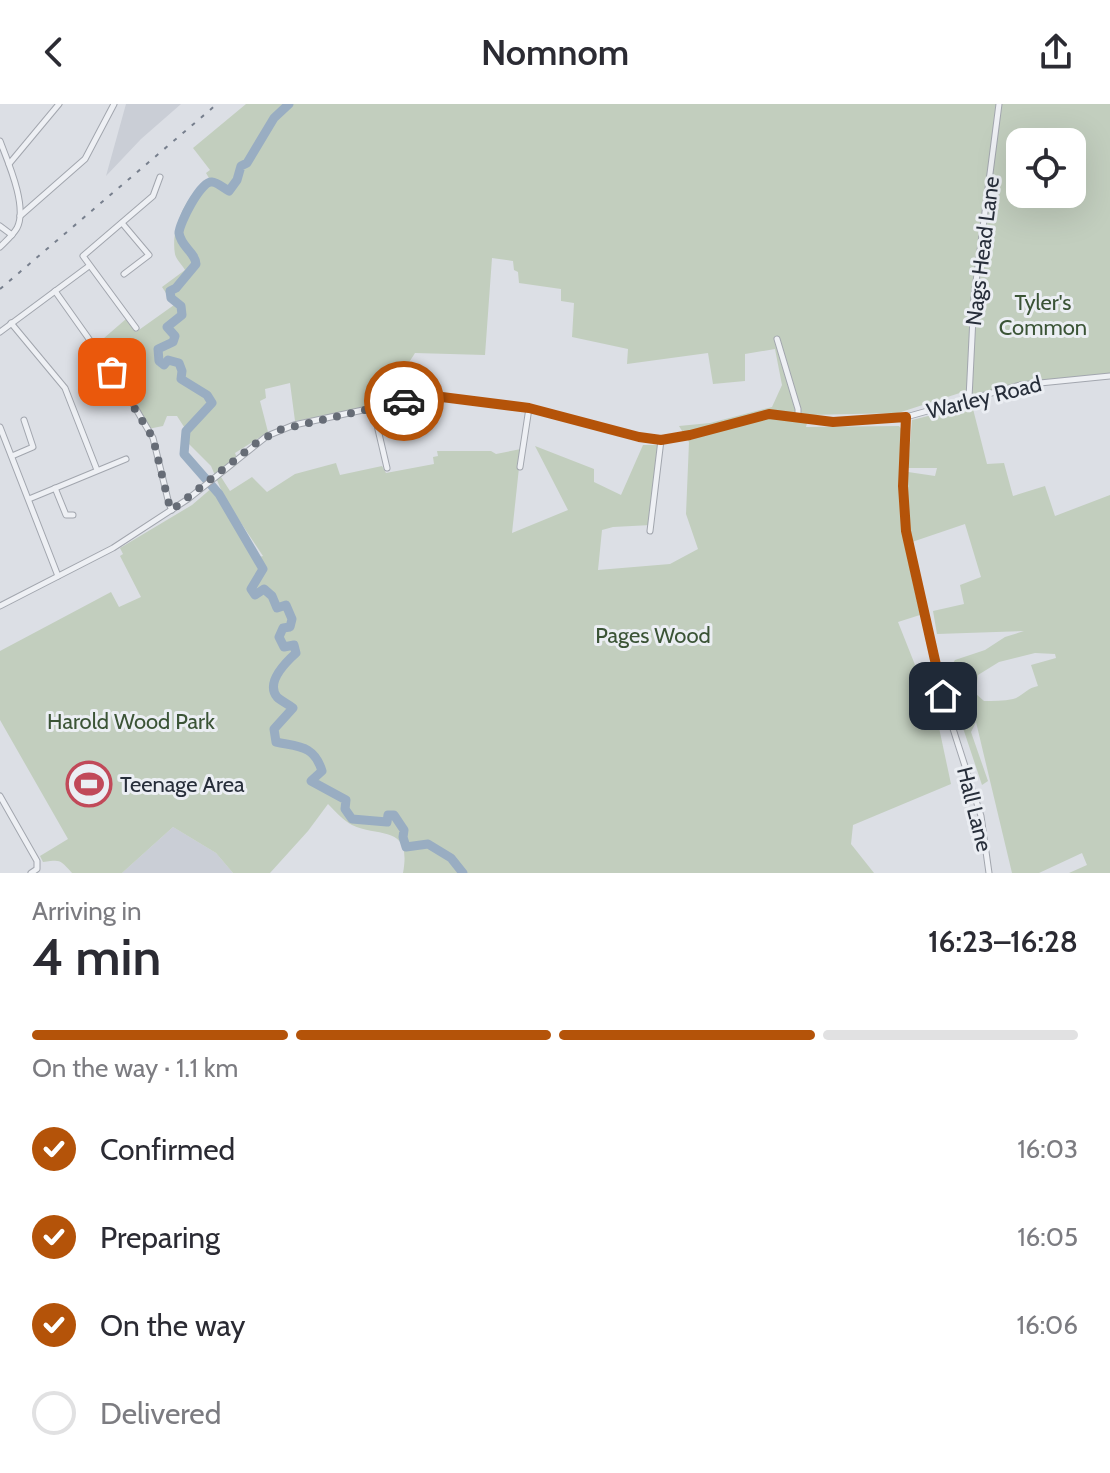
<!DOCTYPE html>
<html lang="en">
<head>
<meta charset="utf-8">
<style>
	:root { --surface:#fff; --page:#f7f7f7; --text:#2b2b33; --muted:#7c7c81; --line:#e1e1e2; --accent:#b45309 }
	body { margin:0; font-family:Cabin,sans-serif; background:var(--page); color:var(--text); height:100vh; display:flex; flex-direction:column; font-size:30px; white-space:nowrap }
	* { box-sizing:border-box; margin:0 }
	p { font-size:26px; color:var(--muted) }
	.icon { flex:none; width:44px; height:44px; fill:none; stroke:currentColor; stroke-width:2; stroke-linecap:round; stroke-linejoin:round }
	.map { position:relative; height:769px; overflow:hidden }
	.sheet { display:flex; flex-direction:column; background:var(--surface); flex:1 }
	.sheet>* { flex:none }
	.buttons { position:absolute; left:1006px; top:24px; display:grid; gap:16px }
	.buttons a { display:grid; place-items:center; width:80px; height:80px; border-radius:16px; background:var(--surface); box-shadow:0 8px 32px #0002; font-size:40px }
	.pin { position:absolute; display:grid; place-items:center; width:68px; height:68px; color:#fff; margin:-34px; border-radius:16px; box-shadow:0 4px 12px #0006 }
	.courier { position:absolute; display:grid; place-items:center; width:80px; height:80px; margin:-40px; border:6px solid #b45309; border-radius:50%; background:#fff; color:#222; box-shadow:0 2px 10px #0007 }
	.summary em { font-style:normal; font-weight:600 }
	.summary div { display:flex; flex-direction:column-reverse }
	.summary { display:flex; align-items:center; justify-content:space-between; height:136px; padding:0 32px }
	h1 { font-size:52px; font-weight:600; line-height:60px }
	.bar { display:grid; grid-template-columns:repeat(4,1fr); gap:12px 8px; align-content:center; height:96px; padding:0 32px }
	.bar i { height:10px; border-radius:6px; background:var(--line) }
	.bar .selected { background:var(--accent) }
	.bar p { grid-column:span 4 }
	ol { padding:0 32px; list-style:none }
	li { display:flex; align-items:center; gap:24px; height:88px }
	li p { margin-inline-start:auto }
	li .icon { padding:8px; border-radius:50%; background:var(--accent); color:#fff; stroke-width:4 }
	li:last-child { color:var(--muted) }
	li i { width:44px; height:44px; border:4px solid var(--line); border-radius:50% }
	header { display:flex; justify-content:space-between; align-items:center; height:104px; padding:0 32px; background:var(--surface); font-size:36px; font-weight:600 }
	.map>svg:first-child { display:block }
	.built { fill:#caced6 }
	.green { fill:#c2cebe; fill-rule:evenodd }
	.lines { fill:none; stroke-linecap:round; stroke-linejoin:round }
	.river { stroke:#99adc2; stroke-width:9 }
	.minor-casing { stroke:#a2a6ae; stroke-width:7 }
	.minor { stroke:#eef0f4; stroke-width:5 }
	.rail { stroke:#777f8d; stroke-width:2; stroke-dasharray:4 8; stroke-linecap:butt }
	.done { stroke:#666c76; stroke-width:8; stroke-dasharray:0 14.4 }
	.route { stroke:#b45309; stroke-width:10 }
	.labels { text-anchor:middle; stroke-width:6; stroke-linejoin:round; paint-order:stroke }
	.street-label { font-size:22px; fill:#272e3a; stroke:#ebeef3 }
	.park-label { font-size:22px; fill:#3b5436; stroke:#ebeef3 }
	.poi-label { font-size:22px; fill:#272e3a; stroke:#ebeef3; text-anchor:start }
</style>
</head>
<body>
<header><svg class="icon" aria-label="back" viewBox="0 0 24 24"><path d="M15 5l-7 7 7 7"/></svg>Nomnom<svg class="icon" aria-label="share" viewBox="0 0 24 24"><path d="M12 15V3M7 8l5-5 5 5M5 13v7h14v-7"/></svg></header>
<div class="map">
<svg width="1110" height="769" viewBox="0 0 1110 769">
	<rect width="100%" height="100%" fill="#dcdfe5"/>
	<!-- built -->
	<g class="built">
		<polygon points="126,0 181,0 141,35 106,72"/>
		<polygon points="173,723 216,749 233,769 122,769"/>
	</g>
	<!-- green -->
	<g class="green">
		<path d="M246,0h864v273l-57,4 -84,17v-8l-71,23 -89,2 -3,12 93,-1 3,4 -1,84 3,28 16,73 -22,7 40,101 13,61 -98,41 -2,19 23,29h-471c9,-49 -23,-35 -51,-48 -8,-4 -17,-14 -24,-21l-20,27 -38,42h-37l-17,-20 -43,-26 -51,46h-50c-13,-14 -11,-13 -29,-11l-3,-6 28,-17 -68,-119v-69l111,-59 8,15 22,-10 -21,-41 3,-2 -3,-6 72,-43 21,-18 43,71 7,-2 -38,-57 -14,-33 -23,-23v-10l-11,-17h-10l-4,10 -15,3 -12,-28 -40,-56 30,-26 10,13 38,-27 -12,-18 23,-17c-3,-5 -9,-11 -10,-16 -5,-26 13,-62 34,-76l-3,-5 4,-3 -17,-22zM1020,38h52v52h-52zM492,154l21,3 1,9 4,2 1,11 42,6v12l13,2 -2,34 56,12 -1,15 81,-11 5,31 32,-3v-27l30,-5 7,36 -10,22 -62,16 -31,3 10,16 -3,72 12,35 -28,15 -72,6 4,-40 11,-3 38,-2 9,-80h-17l-22,50 -27,-13v-13l-59,-23 33,64 -56,23 9,-84 -25,5 -5,-3h-54l1,5 -5,1 1,7 -48,9 -4,-7 -42,9 -4,-12 -41,11 -28,18 -15,-15 -22,14 -9,-14 18,-14 -4,-10 33,-21 -8,-31 6,-3 -1,-9 25,-6 5,38 96,-17 3,-41 14,1 7,-11 70,2z"/>
		<path d="M972,301l15,59 17,-1 9,33 32,-10 10,30 55,-21v378h-41l18,-8 -5,-12 -43,20h-27l-36,-151 -5,10 17,49 -6,4 -27,-81 -6,-35 6,-9 30,-10 20,-13 19,-6 -87,3 -4,-23 31,-7 -4,-19 21,-8 -16,-53 -53,18 -6,-42 2,-28 27,4 2,-8h-29l4,-48zM1035,549l20,1 1,4 -25,7 7,21c-11,2 -15,10 -25,13 -9,2 -20,2 -29,2l-8,-7 2,-19 21,-13z"/>
	</g>
	<g class="lines">
		<!-- river -->
		<path class="river" d="M289,0l-15,14 -27,45 -6,3 -4,14 -8,11c-4,-2 -12,-9 -17,-9 -11,-2 -33,42 -33,51 2,14 16,19 17,31l-20,24 -6,3 1,7 10,8 1,9 -15,12 8,9 -2,6 -15,7 1,12 5,4 4,-5 11,3 3,8 -1,8 26,16 5,8 -26,28 -2,23 35,40 44,75 -12,20 4,6 9,-6 8,7 5,12 9,-3 6,14 -2,8 -7,1 -4,9 5,10 10,-2 2,8c-10,9 -31,29 -19,44 4,4 11,7 16,11l-19,21 2,13c23,5 38,3 46,29l-11,10 35,19 -1,9 7,10 35,3 1,-7h6l10,15 -1,7 3,10 22,-3 23,14 12,15"/>
		<!-- minor casing -->
		<g class="minor-casing">
			<g id="minor">
				<path d="M0,37c8,21 28,66 17,87 -4,7 -11,13 -17,19"/>
				<polyline points="9,60 59,0"/>
				<polyline points="20,112 85,55 114,0"/>
				<polyline points="122,119 149,151 124,170"/>
				<polyline points="0,122 12,131"/>
				<polyline points="55,187 123,283 153,334 169,400 172,406"/>
				<polyline points="11,219 65,284 97,366"/>
				<polyline points="136,224 83,152 153,92 160,73"/>
				<polyline points="0,228 89,162"/>
				<polyline points="777,235 798,305 798,313"/>
				<polyline points="969,294 974,193 999,0"/>
				<polyline points="373,304 387,364"/>
				<polyline points="906,313 903,382 906,427 947,606 981,712 989,769"/>
				<polyline points="0,323 58,472"/>
				<polyline points="12,352 33,343 24,316"/>
				<polyline points="520,363 529,304"/>
				<polyline points="55,384 66,411 73,411"/>
				<polyline points="29,395 126,355"/>
				<polyline points="650,427 661,336"/>
				<polyline points="0,502 113,444 188,395 267,332 294,321 409,296 445,293 529,304 639,333 661,336 690,331 769,310 833,318 906,313 1020,281 1110,272"/>
				<polyline points="0,692 37,757 37,765 31,769"/>
			</g>
		</g>
		<!-- minor -->
		<use href="#minor" class="minor"/>
		<!-- rail -->
		<polyline class="rail" points="0,185 217,0"/>
	</g>
	<g class="lines">
		<!-- done -->
		<polyline class="done" points="112,268 153,334 169,400 172,406 255,340 279,326 404,297"/>
		<!-- route -->
		<polyline class="route" points="404,297 434,292 529,304 639,333 661,336 690,331 769,310 833,318 906,313 903,382 906,427 943,592"/>
	</g>
	<!-- icons -->
	<defs>
		<g id="stadium-ring" transform="scale(2.3)"><circle r="9.5" fill="#ebeef3" stroke="#c14959" stroke-width="1.5"/><path d="M0-5a6.5 5 0 1 0 0 10a6.5 5 0 1 0 0-10ZM-3.5-1.8h7v3.6h-7Z" fill="#c14959"/></g>
	</defs>
	<g fill-rule="evenodd">
		<use href="#stadium-ring" x="89" y="680"/>
	</g>
	<g class="labels">
		<!-- street labels -->
		<g class="street-label">
			<text transform="translate(982 147) rotate(-83)" y="8">Nags Head Lane</text>
			<text transform="translate(984 293) rotate(-14)" y="8">Warley Road</text>
			<text transform="translate(975 705) rotate(76)" y="8">Hall Lane</text>
		</g>
		<!-- park labels -->
		<g class="park-label">
			<text x="1043" y="206">Tyler's<tspan x="1043" dy="25">Common</tspan></text>
			<text x="653" y="539">Pages Wood</text>
			<text x="131" y="625">Harold Wood Park</text>
		</g>
		<!-- poi labels -->
		<g class="poi-label">
			<text x="120" y="688">Teenage Area</text>
		</g>
	</g>
</svg>
<div class="buttons">
<a><svg class="icon" aria-label="locate" viewBox="0 0 24 24"><circle cx="12" cy="12" r="6"/><path d="M12 2v4M12 18v4M2 12h4M18 12h4"/></svg></a>
</div>
<div class="pin" style="left:112px;top:268px;background:#ea580c"><svg class="icon" aria-label="bag" viewBox="0 0 24 24"><path d="M5 8h14l-1 12H6zM9 8a3 3 0 0 1 6 0"/></svg></div>
<div class="pin" style="left:943px;top:592px;background:#1f2937"><svg class="icon" aria-label="home" viewBox="0 0 24 24"><path d="M3 11l9-7 9 7M6 9v11h12V9"/></svg></div>
<div class="courier" style="left:404px;top:297px"><svg class="icon" aria-label="car" viewBox="0 0 24 24"><path d="M5 17H2v-5l4-1 3-4h7l3 4 3 1v5h-3M9 17h6M6 11h13"/><circle cx="7" cy="17" r="2"/><circle cx="17" cy="17" r="2"/></svg></div>
</div>
<section class="sheet">
<div class="summary"><div><h1>4 min</h1><p>Arriving in</p></div><em>16:23–16:28</em></div>
<div class="bar"><i class="selected"></i><i class="selected"></i><i class="selected"></i><i></i><p>On the way · 1.1 km</p></div>
<ol>
<li><svg class="icon" aria-label="check" viewBox="0 0 24 24"><path d="M5 12l5 5 9-10"/></svg>Confirmed<p>16:03</p></li>
<li><svg class="icon" aria-label="check" viewBox="0 0 24 24"><path d="M5 12l5 5 9-10"/></svg>Preparing<p>16:05</p></li>
<li><svg class="icon" aria-label="check" viewBox="0 0 24 24"><path d="M5 12l5 5 9-10"/></svg>On the way<p>16:06</p></li>
<li><i></i>Delivered</li>
</ol>
</section>
</body>
</html>
